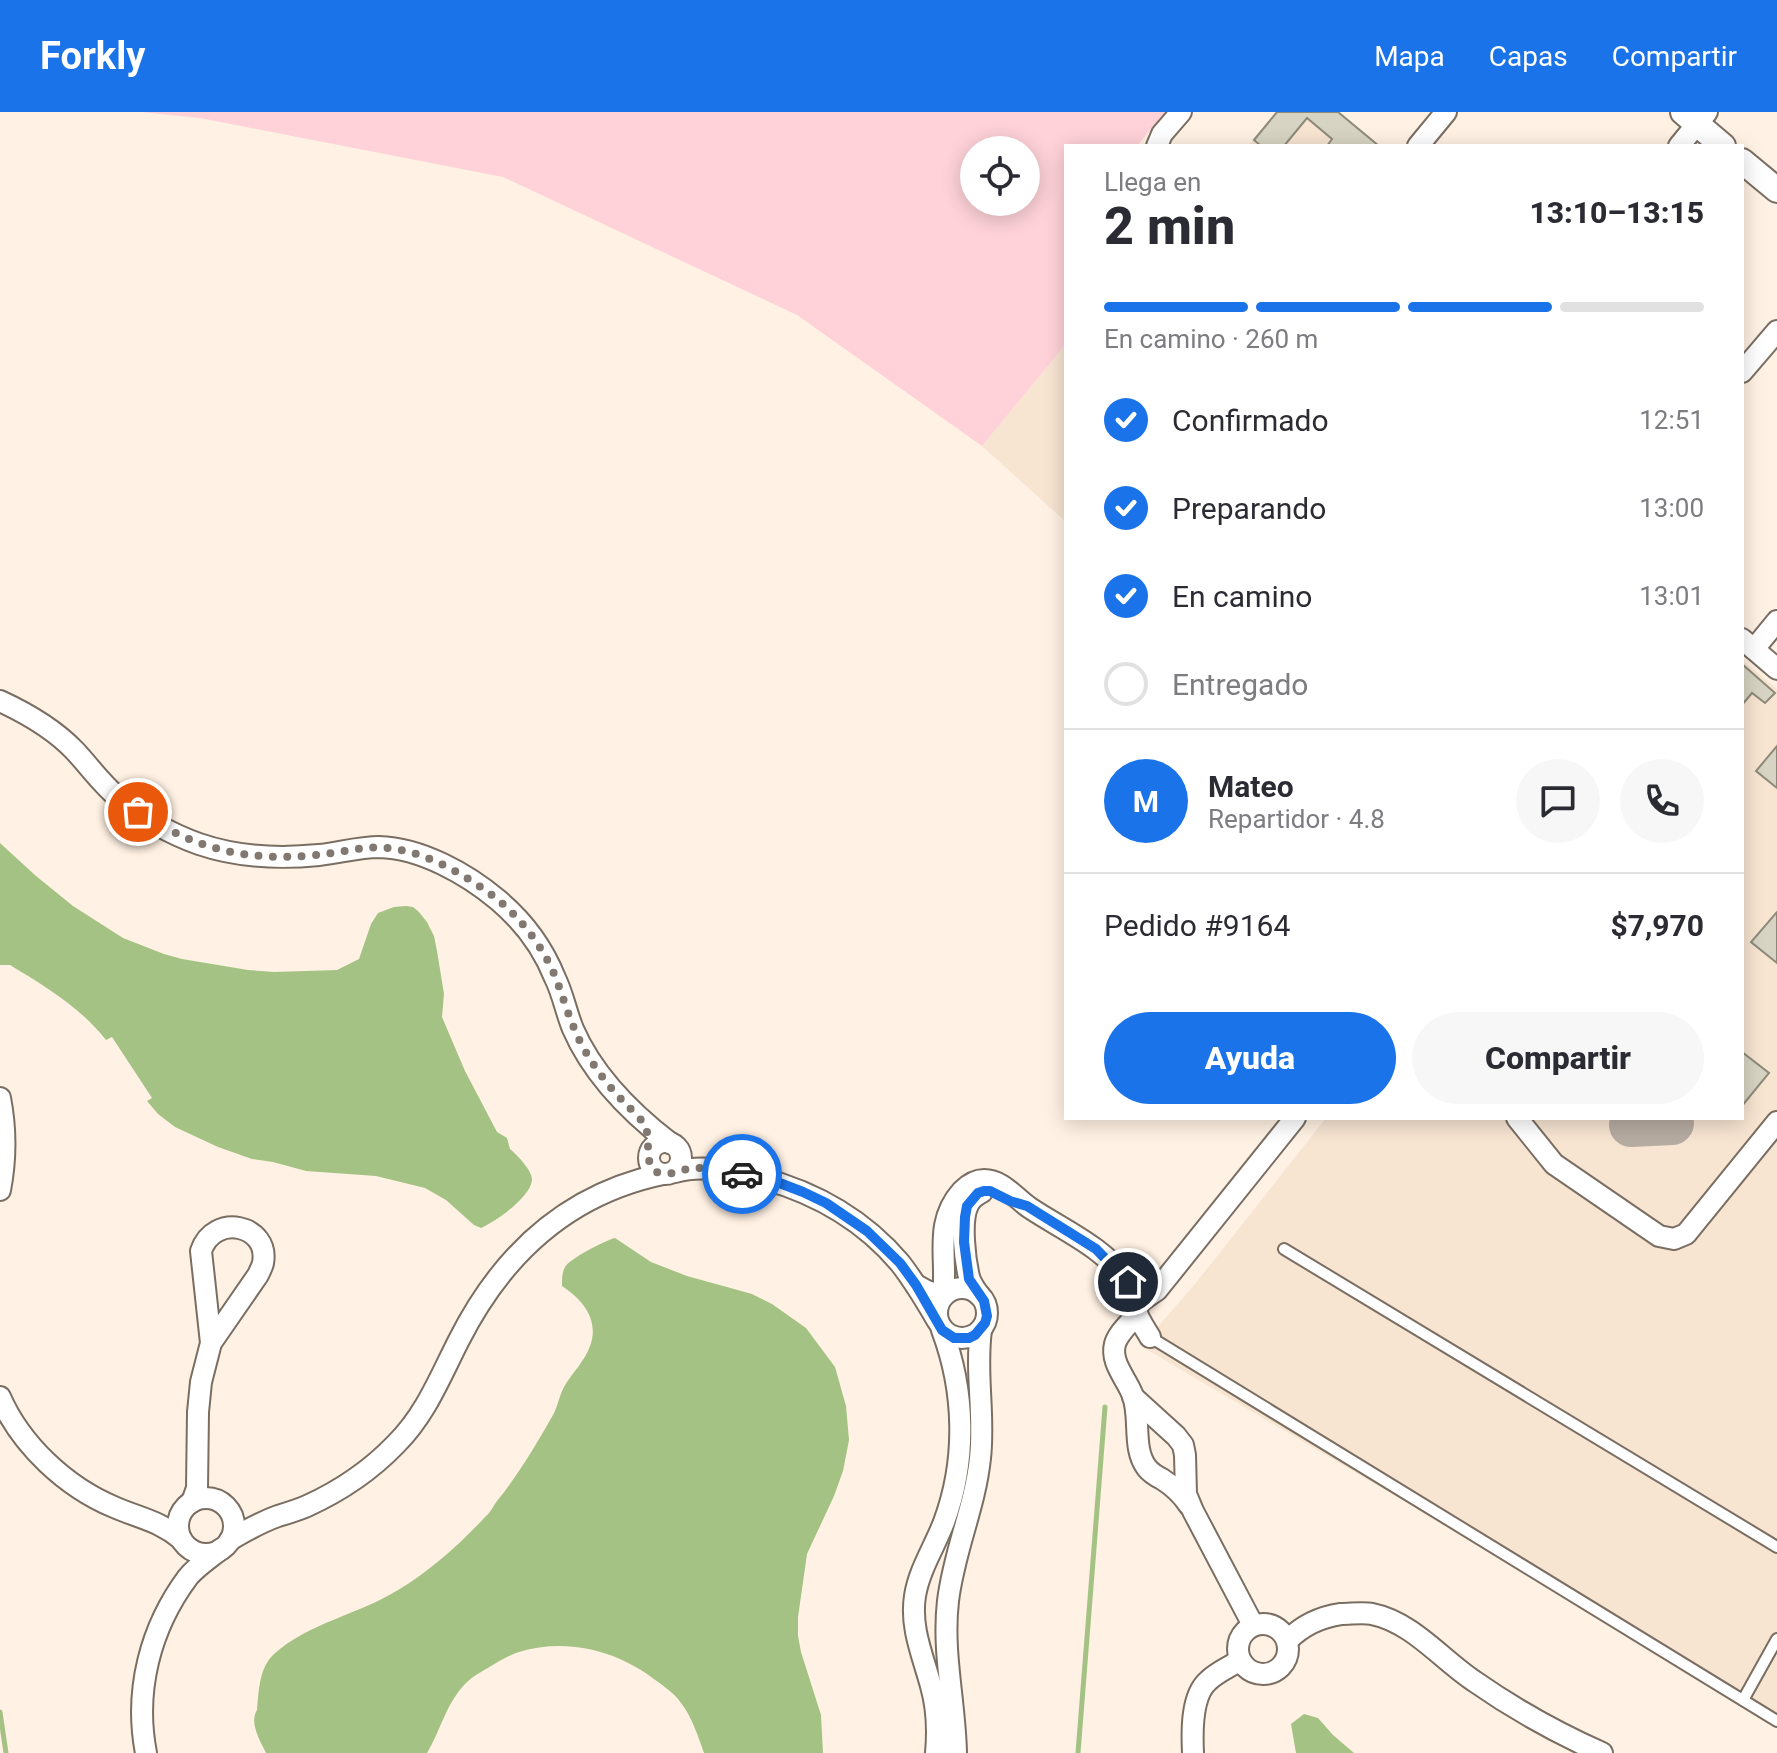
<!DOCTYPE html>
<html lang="es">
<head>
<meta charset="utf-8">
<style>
	:root { --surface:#fff; --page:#f7f7f7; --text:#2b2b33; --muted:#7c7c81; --line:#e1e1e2; --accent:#1a73e8 }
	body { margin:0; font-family:Roboto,sans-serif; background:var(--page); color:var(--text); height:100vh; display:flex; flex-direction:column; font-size:30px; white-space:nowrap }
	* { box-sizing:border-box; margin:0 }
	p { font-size:26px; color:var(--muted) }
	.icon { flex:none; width:44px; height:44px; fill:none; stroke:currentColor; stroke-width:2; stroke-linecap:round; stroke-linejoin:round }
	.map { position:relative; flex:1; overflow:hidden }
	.side { position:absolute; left:1064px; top:32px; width:680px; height:976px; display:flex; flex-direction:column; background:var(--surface); border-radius:0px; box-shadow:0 4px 20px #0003 }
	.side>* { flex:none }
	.tools { position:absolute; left:960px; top:24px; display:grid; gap:16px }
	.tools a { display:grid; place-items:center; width:80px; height:80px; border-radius:50%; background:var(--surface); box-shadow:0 4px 20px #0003; font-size:40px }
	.pin { position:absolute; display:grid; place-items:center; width:68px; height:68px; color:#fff; margin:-34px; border:4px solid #fff; border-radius:50%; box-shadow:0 2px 8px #0007 }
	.courier { position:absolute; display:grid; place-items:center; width:80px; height:80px; margin:-40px; border:6px solid #1a73e8; border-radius:50%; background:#fff; color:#222; box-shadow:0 2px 10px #0007 }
	.summary em { font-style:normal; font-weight:800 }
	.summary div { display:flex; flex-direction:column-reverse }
	.summary { display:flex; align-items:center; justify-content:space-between; height:136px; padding:0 40px }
	h1 { font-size:52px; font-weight:800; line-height:60px }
	.bar { display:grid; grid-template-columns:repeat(4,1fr); gap:12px 8px; align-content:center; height:96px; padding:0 40px }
	.bar i { height:10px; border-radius:6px; background:var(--line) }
	.bar .active { background:var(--accent) }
	.bar p { grid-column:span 4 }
	.line { display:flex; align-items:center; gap:20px; padding:0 40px; border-top:2px solid var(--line) }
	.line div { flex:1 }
	.round { display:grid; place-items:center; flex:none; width:84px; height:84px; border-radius:42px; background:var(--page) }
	ol { padding:0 40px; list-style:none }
	li { display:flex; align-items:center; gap:24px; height:88px }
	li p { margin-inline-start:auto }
	li .icon { padding:8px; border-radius:50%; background:var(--accent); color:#fff; stroke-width:4 }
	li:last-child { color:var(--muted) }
	li i { width:44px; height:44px; border:4px solid var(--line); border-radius:50% }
	.button { display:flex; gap:16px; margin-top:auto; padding:16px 40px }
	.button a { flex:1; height:92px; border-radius:48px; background:var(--accent); color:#fff; font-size:32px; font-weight:800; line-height:92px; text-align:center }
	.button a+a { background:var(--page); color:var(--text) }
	header { display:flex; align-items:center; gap:48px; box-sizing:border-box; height:112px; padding:0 40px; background:var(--accent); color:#fff }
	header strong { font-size:38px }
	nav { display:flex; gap:44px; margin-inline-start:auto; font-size:28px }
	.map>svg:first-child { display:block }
	.built { fill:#f7e4d1 }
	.green { fill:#fed2d8; fill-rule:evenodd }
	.water { fill:#a4c284 }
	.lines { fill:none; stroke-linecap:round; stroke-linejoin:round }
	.stream { stroke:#a4c284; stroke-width:5 }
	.taxiway { stroke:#b7aca2; stroke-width:44 }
	.building { fill:#d7d4c3; stroke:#8d8a7a; stroke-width:2 }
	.service-casing { stroke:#7a6e62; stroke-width:14 }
	.minor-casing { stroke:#7a6e62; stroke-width:24 }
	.tertiary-casing { stroke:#7a6e62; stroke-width:28 }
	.service { stroke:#fff; stroke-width:10 }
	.minor { stroke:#fff; stroke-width:20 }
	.tertiary { stroke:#fff; stroke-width:24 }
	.done { stroke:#817971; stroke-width:8; stroke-dasharray:0 14.4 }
	.route { stroke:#1a73e8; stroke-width:10 }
</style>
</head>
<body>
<header>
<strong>Forkly</strong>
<nav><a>Mapa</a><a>Capas</a><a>Compartir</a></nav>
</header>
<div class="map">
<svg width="1777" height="1641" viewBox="0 0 1777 1641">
	<rect width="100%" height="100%" fill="#fff1e3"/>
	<!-- built -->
	<g class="built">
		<polygon points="1276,0 1338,0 1379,34 1248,34"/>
		<polygon points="1066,232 1066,410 982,334"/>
		<polygon points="1742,548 1777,577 1777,1609 1141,1234 1196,1171 1326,1006 1742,1006"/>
	</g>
	<!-- green -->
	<path class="green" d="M141,0h1024l-28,34h-71v198l-84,102 -185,-131 -294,-138 -303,-59zM974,38h52v52h-52z"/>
	<!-- water -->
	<g class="water">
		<path d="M0,731l36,33 37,30 50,32 41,16 18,5 66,11 26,2 63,-2 22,-11 12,-35 7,-11 16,-6 12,-1 7,1 6,5 8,10 7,14 3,15 7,43 -2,23 23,54 32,61 10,6 3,11c6,5 23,22 22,31 -1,17 -37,42 -51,48l-7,-3 -28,-25 -21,-12 -49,-12 -70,-5 -33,-9 -21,-3 -34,-12 -43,-20 -17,-13 -11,-13 5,-3 -40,-61 -6,3c-26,-33 -60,-53 -96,-75h-10z"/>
		<path d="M615,1126l36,24 36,14 65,18 20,10 34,24 29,39 11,39 3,34 -6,31 -9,25 -27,58 -9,63v19l3,16 20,63 2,38h-119c-6,-17 -12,-36 -23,-50 -6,-9 -15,-15 -23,-21 -39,-31 -90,-45 -139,-30 -10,3 -19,9 -28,14 -8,5 -18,10 -25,17 -20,20 -25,47 -39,70h-161c-6,-13 -17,-30 -9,-43 2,-20 2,-42 17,-56 34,-31 86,-40 124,-64 31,-18 64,-48 88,-74 5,-4 7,-10 11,-15 21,-26 39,-56 56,-86 5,-9 6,-19 11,-28 8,-14 21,-26 26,-41 10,-26 -8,-47 -28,-60 0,-7 0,-14 3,-19 4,-8 41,-27 50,-29z"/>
		<polygon points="1304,1602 1318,1606 1333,1623 1354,1641 1296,1641 1291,1612"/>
	</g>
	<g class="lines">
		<!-- stream -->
		<g class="stream">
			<polyline points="0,1600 6,1641"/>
			<polyline points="1078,1641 1105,1295"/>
		</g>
		<!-- taxiway -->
		<polyline class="taxiway" points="1631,1013 1672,1011"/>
	</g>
	<!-- building -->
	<g class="building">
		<polygon points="1277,0 1338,0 1379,34 1327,34 1332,27 1307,6 1284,34 1261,34 1254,28"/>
		<polygon points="1742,552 1775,581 1765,591 1752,581 1742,593"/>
		<polygon points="1777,634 1777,676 1756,659"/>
		<polygon points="1777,800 1777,851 1751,830"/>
		<polygon points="1742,940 1769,961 1742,994"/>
	</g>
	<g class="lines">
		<!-- service casing -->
		<g class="service-casing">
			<g id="service">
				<polyline points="1284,1137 1777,1435"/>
				<polyline points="1150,1225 1777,1609"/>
				<polyline points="1743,1588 1777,1527"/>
			</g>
		</g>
		<!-- minor casing -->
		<g class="minor-casing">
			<g id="minor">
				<polyline points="1157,34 1162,22 1181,0"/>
				<polyline points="1418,34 1446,0"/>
				<polyline points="1679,34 1707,0"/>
				<polyline points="1742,260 1777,219"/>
				<polyline points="1742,527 1777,557"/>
				<polyline points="1754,537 1777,509"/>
				<path d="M0,589c26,12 55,29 75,50 15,16 28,35 46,49 22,18 50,34 78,44 38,13 80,15 120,11 19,-2 40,-8 60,-8 42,1 88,27 119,53 25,21 45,48 57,78 8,16 11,34 18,51 20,46 58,84 97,114"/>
				<path d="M0,986c6,31 6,61 0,92"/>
				<polyline points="1517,1006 1554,1052 1659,1124 1674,1127 1686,1122 1777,1010"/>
				<circle cx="665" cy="1046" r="16"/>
				<path d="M675,1060c26,-7 52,-2 79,4 56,14 108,42 146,87 14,18 26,38 37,57"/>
				<path d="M916,1173l11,6 16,5c5,-37 -10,-73 19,-105 6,-6 14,-11 22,-11 19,0 31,18 46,28 33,22 74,39 97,73 4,6 8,16 10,23 2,9 -2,3 1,12 3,7 8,14 12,21"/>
				<circle cx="962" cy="1201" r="25"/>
				<path d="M979,1183c-4,-6 -8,-11 -10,-18 -4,-17 -9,-56 -1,-72 3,-7 8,-10 14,-13"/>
				<polyline points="1137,1192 1157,1178 1295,1006"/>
				<path d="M1137,1202c-7,9 -19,19 -22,30 -5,19 12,35 18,52 8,22 -1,53 14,72 4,5 9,8 15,11 11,7 20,15 27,26"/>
				<path d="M0,1285c21,48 66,90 114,110 25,11 46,14 67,32"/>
				<polyline points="1133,1285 1176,1324 1183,1333 1185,1343 1186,1382 1193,1399 1253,1513"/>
				<circle cx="206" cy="1414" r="28"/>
				<path d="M192,1390l5,-14 1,-76 3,-30 10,-39 -10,-92c13,-39 69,-26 62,12 -1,4 -3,8 -5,12l-47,68"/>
				<path d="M230,1428c15,-9 31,-18 48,-24 10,-3 20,-6 29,-10 33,-15 64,-36 89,-62 30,-30 44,-67 63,-104 43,-85 107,-146 204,-166"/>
				<circle cx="1263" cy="1537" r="25"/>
				<path d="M1288,1528c15,-15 32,-23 53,-26 10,0 22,-2 31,0 40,8 69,45 102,67 40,28 83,52 128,72"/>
				<path d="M146,1641c-12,-62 4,-125 42,-176 9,-11 22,-19 33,-28"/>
				<path d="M936,1641c2,-22 1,-46 -5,-67 -8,-30 -21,-58 -16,-90 4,-26 20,-50 29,-74 23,-62 21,-131 -2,-192"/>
				<path d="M956,1641c-1,-51 -14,-101 -8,-152 6,-50 27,-94 32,-143 5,-43 -5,-85 1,-128"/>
				<path d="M1193,1641c-1,-21 -2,-57 15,-72 9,-9 22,-14 32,-21"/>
			</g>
		</g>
		<!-- tertiary casing -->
		<g class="tertiary-casing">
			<g id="tertiary">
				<polyline points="1683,0 1723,34"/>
				<polyline points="1742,49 1777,78"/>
			</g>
		</g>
		<!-- service -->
		<use href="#service" class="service"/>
		<!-- minor -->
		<use href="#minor" class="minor"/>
		<!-- tertiary -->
		<use href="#tertiary" class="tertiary"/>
	</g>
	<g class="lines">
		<!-- done -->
		<path class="done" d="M138,700c58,37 109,50 178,43 24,-2 49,-10 72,-7 39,4 78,27 109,51 26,21 48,51 60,82 9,25 16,50 30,73 10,17 23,34 37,48 6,7 15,14 20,22 9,14 -3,42 15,49 9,3 16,-1 24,-3 20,-5 39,0 59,4"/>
		<!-- route -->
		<polyline class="route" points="742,1062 777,1070 803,1080 826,1091 867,1119 900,1151 916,1173 942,1218 954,1226 969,1226 975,1223 985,1211 987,1204 984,1189 969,1167 964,1130 965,1105 967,1094 978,1081 984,1079 990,1079 1010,1089 1027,1094 1096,1137 1128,1170"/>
	</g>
</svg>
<div class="tools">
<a><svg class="icon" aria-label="locate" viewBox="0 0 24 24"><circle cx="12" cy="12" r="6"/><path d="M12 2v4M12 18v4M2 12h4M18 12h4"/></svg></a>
</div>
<div class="pin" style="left:138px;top:700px;background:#ea580c"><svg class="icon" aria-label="bag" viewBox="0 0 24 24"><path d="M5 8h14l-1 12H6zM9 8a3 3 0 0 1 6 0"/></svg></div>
<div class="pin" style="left:1128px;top:1170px;background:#1f2937"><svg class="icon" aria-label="home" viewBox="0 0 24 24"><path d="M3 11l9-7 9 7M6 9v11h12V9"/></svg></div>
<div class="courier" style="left:742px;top:1062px"><svg class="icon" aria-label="car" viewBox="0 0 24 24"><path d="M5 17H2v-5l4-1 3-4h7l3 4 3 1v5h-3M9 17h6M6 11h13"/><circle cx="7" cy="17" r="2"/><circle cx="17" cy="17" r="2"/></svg></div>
<section class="side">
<div class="summary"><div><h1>2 min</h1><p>Llega en</p></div><em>13:10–13:15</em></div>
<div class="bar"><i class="active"></i><i class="active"></i><i class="active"></i><i></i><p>En camino · 260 m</p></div>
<ol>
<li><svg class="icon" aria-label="check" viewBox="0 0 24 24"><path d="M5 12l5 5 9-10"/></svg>Confirmado<p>12:51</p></li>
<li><svg class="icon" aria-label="check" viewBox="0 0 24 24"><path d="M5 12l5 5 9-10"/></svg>Preparando<p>13:00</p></li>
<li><svg class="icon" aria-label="check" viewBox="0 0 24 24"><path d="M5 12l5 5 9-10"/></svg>En camino<p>13:01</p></li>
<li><i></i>Entregado</li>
</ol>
<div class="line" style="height:144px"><b class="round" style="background:var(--accent);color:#fff">M</b><div><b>Mateo</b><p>Repartidor · 4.8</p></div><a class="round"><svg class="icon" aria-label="chat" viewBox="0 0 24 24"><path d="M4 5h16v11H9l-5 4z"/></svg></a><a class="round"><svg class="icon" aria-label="phone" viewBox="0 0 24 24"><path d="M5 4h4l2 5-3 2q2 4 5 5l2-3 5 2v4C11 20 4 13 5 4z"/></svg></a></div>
<div class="line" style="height:104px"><div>Pedido #9164</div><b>$7,970</b></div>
<div class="button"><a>Ayuda</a><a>Compartir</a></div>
</section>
</div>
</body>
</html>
